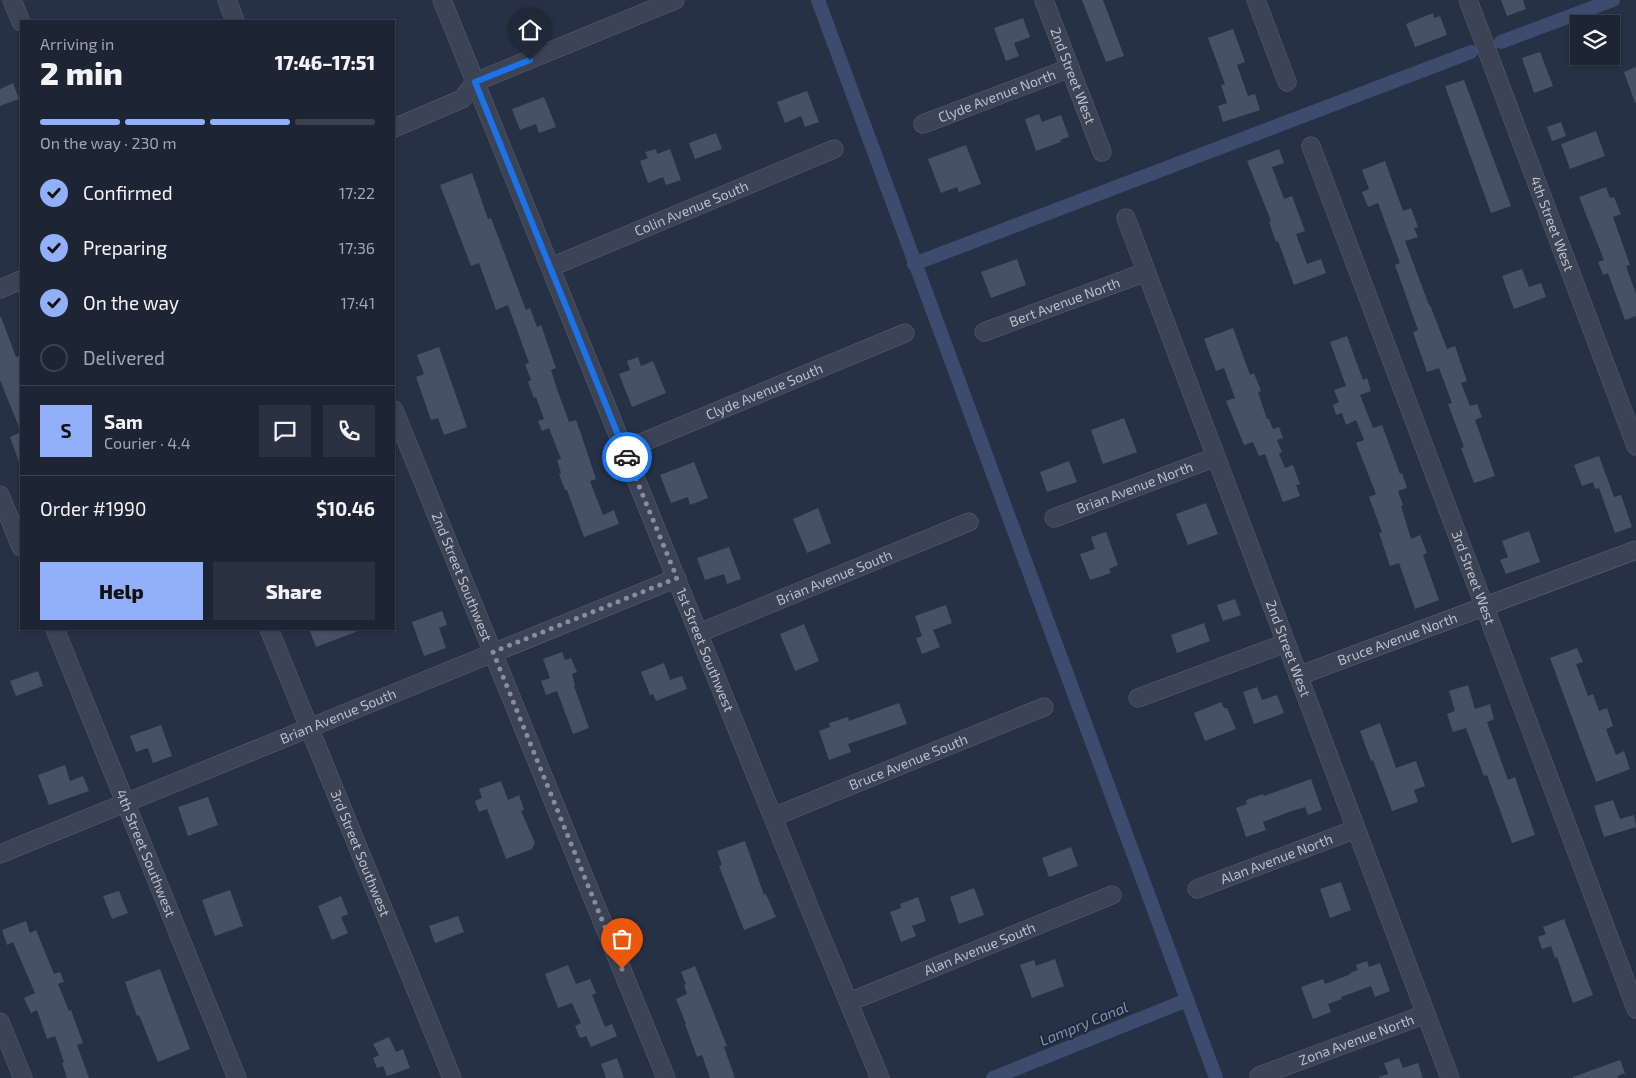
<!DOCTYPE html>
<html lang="en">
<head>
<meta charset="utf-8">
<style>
	:root { --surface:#1d2534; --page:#2a3140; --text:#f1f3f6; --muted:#a0a5ac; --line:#3b424f; --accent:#92affa }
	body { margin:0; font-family:"Exo 2",sans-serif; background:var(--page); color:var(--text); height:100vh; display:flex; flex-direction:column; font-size:19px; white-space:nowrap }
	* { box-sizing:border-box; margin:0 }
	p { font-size:16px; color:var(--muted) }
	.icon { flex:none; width:28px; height:28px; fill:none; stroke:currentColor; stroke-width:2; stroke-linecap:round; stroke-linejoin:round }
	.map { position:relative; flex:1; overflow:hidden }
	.drawer { position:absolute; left:20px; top:20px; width:375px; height:610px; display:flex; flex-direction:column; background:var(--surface); border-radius:0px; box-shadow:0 1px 4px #0004,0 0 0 1px var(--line) }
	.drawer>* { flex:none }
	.tools { position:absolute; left:1570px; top:15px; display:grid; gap:10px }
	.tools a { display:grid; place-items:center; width:50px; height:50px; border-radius:0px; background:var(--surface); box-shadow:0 1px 4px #0004,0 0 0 1px var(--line); font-size:25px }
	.pin { position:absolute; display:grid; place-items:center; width:42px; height:42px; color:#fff; margin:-51px -21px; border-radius:50% 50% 50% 0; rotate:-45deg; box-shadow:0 0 5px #0007 }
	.pin .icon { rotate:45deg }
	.courier { position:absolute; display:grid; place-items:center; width:50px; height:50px; margin:-25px; border:4px solid #1a73e8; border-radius:50%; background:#fff; color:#222; box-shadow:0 1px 6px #0007 }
	.summary em { font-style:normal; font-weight:800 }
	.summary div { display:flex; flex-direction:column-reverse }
	.summary { display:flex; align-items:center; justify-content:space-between; height:85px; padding:0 20px }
	h1 { font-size:32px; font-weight:800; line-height:38px }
	.bar { display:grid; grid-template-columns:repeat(4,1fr); gap:8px 5px; align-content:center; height:60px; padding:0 20px }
	.bar i { height:6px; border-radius:4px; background:var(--line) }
	.bar .active { background:var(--accent) }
	.bar p { grid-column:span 4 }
	.line { display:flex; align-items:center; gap:12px; padding:0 20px; border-top:1px solid var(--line) }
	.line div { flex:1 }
	.round { display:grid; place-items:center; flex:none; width:52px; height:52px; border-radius:0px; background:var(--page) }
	ol { padding:0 20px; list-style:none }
	li { display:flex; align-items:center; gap:15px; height:55px }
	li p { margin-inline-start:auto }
	li .icon { padding:5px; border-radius:50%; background:var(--accent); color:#111; stroke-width:4 }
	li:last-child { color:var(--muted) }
	li i { width:28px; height:28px; border:2px solid var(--line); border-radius:50% }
	.action { display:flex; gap:10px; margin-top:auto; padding:10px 20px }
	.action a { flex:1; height:58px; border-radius:0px; background:var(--accent); color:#111; font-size:20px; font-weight:800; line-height:58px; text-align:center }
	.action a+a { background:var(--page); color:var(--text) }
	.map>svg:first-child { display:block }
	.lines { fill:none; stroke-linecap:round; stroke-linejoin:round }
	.canal { stroke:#3d4c6e; stroke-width:14 }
	.building { fill:#465067 }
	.minor-casing { stroke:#5a6172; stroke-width:19 }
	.minor { stroke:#3c4354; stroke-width:18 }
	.done { stroke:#878d9e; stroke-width:5; stroke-dasharray:0 9 }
	.route { stroke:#1a73e8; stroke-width:6 }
	.labels { text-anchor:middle; stroke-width:4; stroke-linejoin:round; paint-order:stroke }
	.street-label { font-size:14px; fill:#babfce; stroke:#20283a }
	.water-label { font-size:15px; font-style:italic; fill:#8091b5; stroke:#20283a }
</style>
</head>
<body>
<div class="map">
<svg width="1636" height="1078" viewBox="0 0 1636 1078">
	<rect width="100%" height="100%" fill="#273145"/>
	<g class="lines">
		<!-- canal -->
		<g class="canal">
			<polyline points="818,0 1216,1078"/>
			<polyline points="1501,42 1613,0"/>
			<polyline points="914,264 1471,52"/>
			<polyline points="993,1078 1187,1000"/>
		</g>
	</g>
	<!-- building -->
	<g class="building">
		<polygon points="1082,0 1103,0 1124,56 1106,62"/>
		<polygon points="1501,0 1523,0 1526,9 1507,16"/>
		<polygon points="1433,13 1434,18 1440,16 1447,35 1415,47 1406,24"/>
		<polygon points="1023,18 1030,37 1014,43 1019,56 1006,61 994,28"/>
		<polygon points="1233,29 1245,62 1237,65 1248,96 1255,94 1260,110 1223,122 1218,106 1227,103 1221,85 1225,84 1208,38"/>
		<polygon points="1540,52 1553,86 1534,93 1522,58"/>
		<polygon points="1636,67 1636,102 1635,103 1624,72"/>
		<polygon points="1464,80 1511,206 1491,213 1445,86"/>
		<polygon points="13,83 19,99 0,106 0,89"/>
		<polygon points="807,91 819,122 805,127 801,116 785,123 777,102"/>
		<polygon points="544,97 556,127 539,133 536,124 520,130 512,109"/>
		<polygon points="1039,114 1042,122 1061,115 1069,137 1060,140 1061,142 1036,151 1025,119"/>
		<polygon points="1561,122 1566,136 1552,141 1547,127"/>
		<polygon points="1596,131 1605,156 1570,169 1561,144"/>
		<polygon points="716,133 722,149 695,159 689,143"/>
		<polygon points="966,145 981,184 959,192 957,187 941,193 928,159"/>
		<polygon points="656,149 657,154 670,149 681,180 666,185 663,177 648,183 640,161 648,158 645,152"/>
		<polygon points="1279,149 1284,163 1272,167 1284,199 1292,196 1305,231 1296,234 1307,264 1321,259 1326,273 1294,285 1278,241 1276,242 1269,222 1271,221 1247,161"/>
		<polygon points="1385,161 1403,211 1411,208 1418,227 1414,228 1418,237 1405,241 1429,305 1430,305 1447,349 1455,346 1467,381 1461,383 1470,406 1477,404 1482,417 1475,420 1495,476 1474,483 1461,448 1464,447 1448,404 1452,403 1439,368 1427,372 1422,358 1413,332 1418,330 1395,265 1400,263 1378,203 1368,207 1362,192 1369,189 1362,170"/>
		<polygon points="472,173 488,219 491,218 526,310 530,308 537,327 541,325 556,368 551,370 557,389 569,422 576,420 581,434 596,479 590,481 603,515 614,510 619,524 584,537 567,490 565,490 559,474 561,473 557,460 561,459 549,428 542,431 538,421 544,419 536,397 534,398 528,382 531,380 525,364 529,363 508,305 496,310 479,263 471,266 440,185"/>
		<polygon points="1606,187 1610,198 1614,197 1621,214 1613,217 1630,265 1626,266 1636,294 1636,316 1625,320 1608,273 1603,275 1598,262 1604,260 1579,197"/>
		<polygon points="1017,259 1026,285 991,298 981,272"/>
		<polygon points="1522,269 1529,287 1541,283 1546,297 1514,309 1502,276"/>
		<polygon points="0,317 1,317 16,357 21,355 21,432 0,380"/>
		<polygon points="1233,328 1250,375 1254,373 1261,391 1258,392 1267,419 1269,419 1273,429 1279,427 1283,438 1277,440 1282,452 1279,454 1285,468 1293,465 1300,484 1296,485 1300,496 1283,502 1265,454 1259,456 1253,442 1244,445 1226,401 1235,398 1224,368 1216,371 1204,339"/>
		<polygon points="1347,336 1363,380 1367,378 1371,391 1360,395 1373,428 1382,425 1400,474 1402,473 1407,488 1398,491 1403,505 1401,506 1411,539 1420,535 1427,553 1423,555 1439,600 1415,609 1399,563 1390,566 1379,533 1382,532 1369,497 1376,494 1356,443 1364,440 1356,420 1346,425 1342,413 1336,415 1333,405 1339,402 1334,390 1346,386 1330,342"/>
		<polygon points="439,347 467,427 444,435 438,418 431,420 416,377 424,374 417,355"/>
		<polygon points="638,357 641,366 653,361 666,393 632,407 619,374 630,370 627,361"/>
		<polygon points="1124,418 1137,452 1103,464 1091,430"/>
		<polygon points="21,432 21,465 20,465 10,437"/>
		<polygon points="1599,456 1614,497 1621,495 1632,527 1615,533 1599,488 1595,489 1593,482 1582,486 1574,465"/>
		<polygon points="1069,461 1077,482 1047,492 1040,472"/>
		<polygon points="694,462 708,498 690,505 688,497 671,503 660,475"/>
		<polygon points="1206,503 1218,534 1188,545 1176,514"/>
		<polygon points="818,508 831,543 807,553 793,519"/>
		<polygon points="1529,531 1540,562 1506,574 1500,560 1508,557 1502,541"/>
		<polygon points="1106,532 1118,565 1109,569 1111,573 1090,580 1080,554 1095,549 1091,537"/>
		<polygon points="729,547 741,579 727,584 724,574 705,580 697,558"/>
		<polygon points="1235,599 1241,615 1223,621 1217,605"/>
		<polygon points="946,605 952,623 933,630 940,647 922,654 916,638 922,636 915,616"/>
		<polygon points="442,611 447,625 439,628 446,648 424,656 412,622"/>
		<polygon points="1204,623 1210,641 1177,653 1171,635"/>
		<polygon points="804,624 819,661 795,671 780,634"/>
		<polygon points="309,629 361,629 361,630 316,647"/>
		<polygon points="1577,648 1583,662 1576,664 1588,696 1593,694 1599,711 1607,708 1613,726 1606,729 1616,755 1624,751 1630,769 1596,782 1550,658"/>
		<polygon points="562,652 565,660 571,658 577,672 572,674 575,685 574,686 589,728 573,734 557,691 546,695 541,681 550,678 543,659"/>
		<polygon points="664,663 670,680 682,676 687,689 656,701 653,694 650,695 641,672"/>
		<polygon points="38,671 43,686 16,696 10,681"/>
		<polygon points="1468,685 1475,709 1490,704 1494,719 1487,722 1508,780 1515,777 1535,835 1512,843 1487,775 1484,776 1466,728 1453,732 1447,714 1455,711 1449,691"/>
		<polygon points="1257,687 1262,700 1277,695 1284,713 1254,724 1243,692"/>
		<polygon points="1221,702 1224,708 1227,708 1236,729 1205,741 1194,713"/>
		<polygon points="899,703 907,724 848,744 851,752 829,760 819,731 830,727 829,723 848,717 849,721"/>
		<polygon points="1380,723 1396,768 1416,761 1425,786 1414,790 1418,802 1392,811 1373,760 1371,761 1360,731"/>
		<polygon points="161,725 172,756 153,763 148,748 136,752 130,736"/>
		<polygon points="65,765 70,781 83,776 89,791 49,805 38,775"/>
		<polygon points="1311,779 1322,810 1308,815 1305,807 1289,812 1263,822 1266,830 1246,837 1236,808 1247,804 1246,800 1263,794 1264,796"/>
		<polygon points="501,781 508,800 519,795 524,810 521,811 535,843 532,849 506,859 487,809 479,812 475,801 482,798 479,789"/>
		<polygon points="208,797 218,825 188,836 178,807"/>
		<polygon points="1613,800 1620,819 1634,815 1636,827 1604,837 1594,806"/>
		<polygon points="745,841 764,895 766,894 776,917 744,930 719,866 722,865 717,851"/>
		<polygon points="1071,847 1078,866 1049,877 1042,858"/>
		<polygon points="1341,882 1351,910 1330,918 1320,889"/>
		<polygon points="974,888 984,915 959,924 950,897"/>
		<polygon points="230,890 243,926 215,936 202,900"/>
		<polygon points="119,891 128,913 112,919 103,896"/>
		<polygon points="341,896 348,914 341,917 348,933 332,940 318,906"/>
		<polygon points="918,897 926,921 912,926 916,936 901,942 890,912 901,908 900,904"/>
		<polygon points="458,916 464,932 435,943 429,926"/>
		<polygon points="1564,919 1593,995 1573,1003 1557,957 1555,958 1551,946 1542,949 1538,937 1546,934 1543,927"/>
		<polygon points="26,921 30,933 36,930 54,974 60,972 64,982 58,984 69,1011 71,1010 83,1043 77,1045 89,1078 67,1078 62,1063 64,1062 55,1036 47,1039 37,1010 31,1013 24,998 35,993 13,942 7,945 2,930"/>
		<polygon points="1055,959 1064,986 1032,998 1020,965 1034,960 1036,966"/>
		<polygon points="1367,961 1369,967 1380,963 1390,991 1375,997 1371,986 1341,997 1342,999 1328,1004 1331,1012 1313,1019 1301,987 1323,979 1325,984 1351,974 1350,973 1358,970 1356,965"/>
		<polygon points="568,965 576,984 590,979 596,993 592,995 605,1027 612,1024 617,1036 591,1047 586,1036 580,1038 575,1026 581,1023 572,1003 558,1008 545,974"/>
		<polygon points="695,966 727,1046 724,1047 735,1078 710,1078 702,1055 697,1057 685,1024 686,1024 676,999 687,994 684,985 686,984 681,972"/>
		<polygon points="160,969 190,1049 158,1062 139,1015 137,1016 125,982"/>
		<polygon points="389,1037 396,1052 403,1049 410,1068 387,1076 383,1066 377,1068 373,1058 379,1055 373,1044"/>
		<polygon points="617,1058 624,1078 606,1078 601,1064"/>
		<polygon points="1399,1058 1403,1068 1418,1063 1423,1078 1379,1078 1379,1077 1388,1074 1384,1063"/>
		<polygon points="1620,1060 1625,1073 1617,1076 1618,1078 1573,1078 1573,1077"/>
	</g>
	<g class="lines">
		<!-- minor casing -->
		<g class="minor-casing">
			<g id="minor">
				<polyline points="12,0 21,22"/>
				<polyline points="227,0 235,21"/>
				<path id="s1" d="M442,0l372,919 66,159"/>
				<path id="s2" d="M1044,0l58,152"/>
				<polyline points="1256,0 1287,82"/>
				<path id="s3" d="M1468,0l168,446"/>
				<path id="s4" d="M923,124l147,-56"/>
				<polyline points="394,128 462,99 475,82 675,0"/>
				<path id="s5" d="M1311,146l325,863"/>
				<path id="s6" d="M1126,218l324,860"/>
				<path id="s7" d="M551,267l283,-118"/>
				<polyline points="0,289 21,280"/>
				<path id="s8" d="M984,332l162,-60"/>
				<path id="s9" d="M394,410l272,668"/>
				<path id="s10" d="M624,450l281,-117"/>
				<polyline points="0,495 21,547"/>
				<path id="s11" d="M1054,518l162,-61"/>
				<path id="s12" d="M55,629l182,449"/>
				<path id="s13" d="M269,629l183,449"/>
				<path id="s14" d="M699,633l270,-111"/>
				<path id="s15" d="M1298,676l338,-126"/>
				<polyline points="1138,698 1286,643"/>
				<path id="s16" d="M773,817l271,-110"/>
				<path id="s17" d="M0,854l677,-276"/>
				<path id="s18" d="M1197,889l159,-60"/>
				<path id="s19" d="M849,1002l263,-107"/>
				<polyline points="0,1022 23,1078"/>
				<path id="s20" d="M1259,1076l167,-62"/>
			</g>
		</g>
		<!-- minor -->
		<use href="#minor" class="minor"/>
	</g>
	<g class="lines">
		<!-- done -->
		<polyline class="done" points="622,969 493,652 677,578 627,457"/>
		<!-- route -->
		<polyline class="route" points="530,60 475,82 627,457"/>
	</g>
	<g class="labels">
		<!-- street labels -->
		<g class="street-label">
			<text dy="5" stroke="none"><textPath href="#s2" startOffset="81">2nd Street West</textPath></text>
			<text dy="5" stroke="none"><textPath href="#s4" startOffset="79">Clyde Avenue North</textPath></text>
			<text dy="5" stroke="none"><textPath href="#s7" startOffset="152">Colin Avenue South</textPath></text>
			<text dy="5" stroke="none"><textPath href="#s3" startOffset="239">4th Street West</textPath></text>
			<text dy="5" stroke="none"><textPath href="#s8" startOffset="86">Bert Avenue North</textPath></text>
			<text dy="5" stroke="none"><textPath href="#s10" startOffset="152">Clyde Avenue South</textPath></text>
			<text dy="5" stroke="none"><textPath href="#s11" startOffset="86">Brian Avenue North</textPath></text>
			<text dy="5" stroke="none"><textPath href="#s9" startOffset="180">2nd Street Southwest</textPath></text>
			<text dy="5" stroke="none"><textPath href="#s5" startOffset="461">3rd Street West</textPath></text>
			<text dy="5" stroke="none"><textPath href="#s14" startOffset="146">Brian Avenue South</textPath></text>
			<text dy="5" stroke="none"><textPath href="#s15" startOffset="106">Bruce Avenue North</textPath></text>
			<text dy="5" stroke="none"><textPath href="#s6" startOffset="460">2nd Street West</textPath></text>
			<text dy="5" stroke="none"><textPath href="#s1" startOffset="701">1st Street Southwest</textPath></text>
			<text dy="5" stroke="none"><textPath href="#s17" startOffset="365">Brian Avenue South</textPath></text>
			<text dy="5" stroke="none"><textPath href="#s16" startOffset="146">Bruce Avenue South</textPath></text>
			<text dy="5" stroke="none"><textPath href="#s12" startOffset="242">4th Street Southwest</textPath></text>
			<text dy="5" stroke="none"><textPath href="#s13" startOffset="242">3rd Street Southwest</textPath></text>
			<text dy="5" stroke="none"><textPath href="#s18" startOffset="85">Alan Avenue North</textPath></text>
			<text dy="5" stroke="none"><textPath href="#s19" startOffset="141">Alan Avenue South</textPath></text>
			<text dy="5" stroke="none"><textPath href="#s20" startOffset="104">Zona Avenue North</textPath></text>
		</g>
		<!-- water labels -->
		<g class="water-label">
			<text transform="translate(1084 1024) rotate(-22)" y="5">Lampry Canal</text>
		</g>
	</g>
</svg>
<div class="tools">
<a><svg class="icon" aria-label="layers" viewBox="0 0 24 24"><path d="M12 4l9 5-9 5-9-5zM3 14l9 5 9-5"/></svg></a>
</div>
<div class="pin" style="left:622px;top:969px;background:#ea580c"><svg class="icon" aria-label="bag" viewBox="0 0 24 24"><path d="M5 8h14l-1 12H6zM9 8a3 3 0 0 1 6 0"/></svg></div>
<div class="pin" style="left:530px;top:60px;background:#1f2937"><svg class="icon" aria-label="home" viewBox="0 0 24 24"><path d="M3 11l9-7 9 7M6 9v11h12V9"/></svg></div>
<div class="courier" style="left:627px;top:457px"><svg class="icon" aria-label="car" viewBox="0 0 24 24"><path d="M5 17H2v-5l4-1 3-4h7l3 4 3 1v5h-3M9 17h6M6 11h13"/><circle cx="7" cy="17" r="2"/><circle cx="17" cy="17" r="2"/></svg></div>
<section class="drawer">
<div class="summary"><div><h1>2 min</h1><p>Arriving in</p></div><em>17:46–17:51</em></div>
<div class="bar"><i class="active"></i><i class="active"></i><i class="active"></i><i></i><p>On the way · 230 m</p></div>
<ol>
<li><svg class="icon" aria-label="check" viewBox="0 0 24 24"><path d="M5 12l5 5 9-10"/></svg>Confirmed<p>17:22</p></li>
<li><svg class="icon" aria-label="check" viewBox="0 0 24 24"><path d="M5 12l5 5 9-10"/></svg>Preparing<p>17:36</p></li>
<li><svg class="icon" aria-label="check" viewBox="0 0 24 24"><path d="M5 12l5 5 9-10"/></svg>On the way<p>17:41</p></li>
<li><i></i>Delivered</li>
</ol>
<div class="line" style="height:90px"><b class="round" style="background:var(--accent);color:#111">S</b><div><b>Sam</b><p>Courier · 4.4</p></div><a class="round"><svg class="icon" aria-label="chat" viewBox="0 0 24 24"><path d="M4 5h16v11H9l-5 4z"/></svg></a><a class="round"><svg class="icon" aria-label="phone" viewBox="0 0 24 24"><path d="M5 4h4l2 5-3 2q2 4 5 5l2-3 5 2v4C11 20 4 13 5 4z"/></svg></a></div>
<div class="line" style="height:65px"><div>Order #1990</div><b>$10.46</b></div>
<div class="action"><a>Help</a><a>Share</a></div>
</section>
</div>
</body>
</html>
